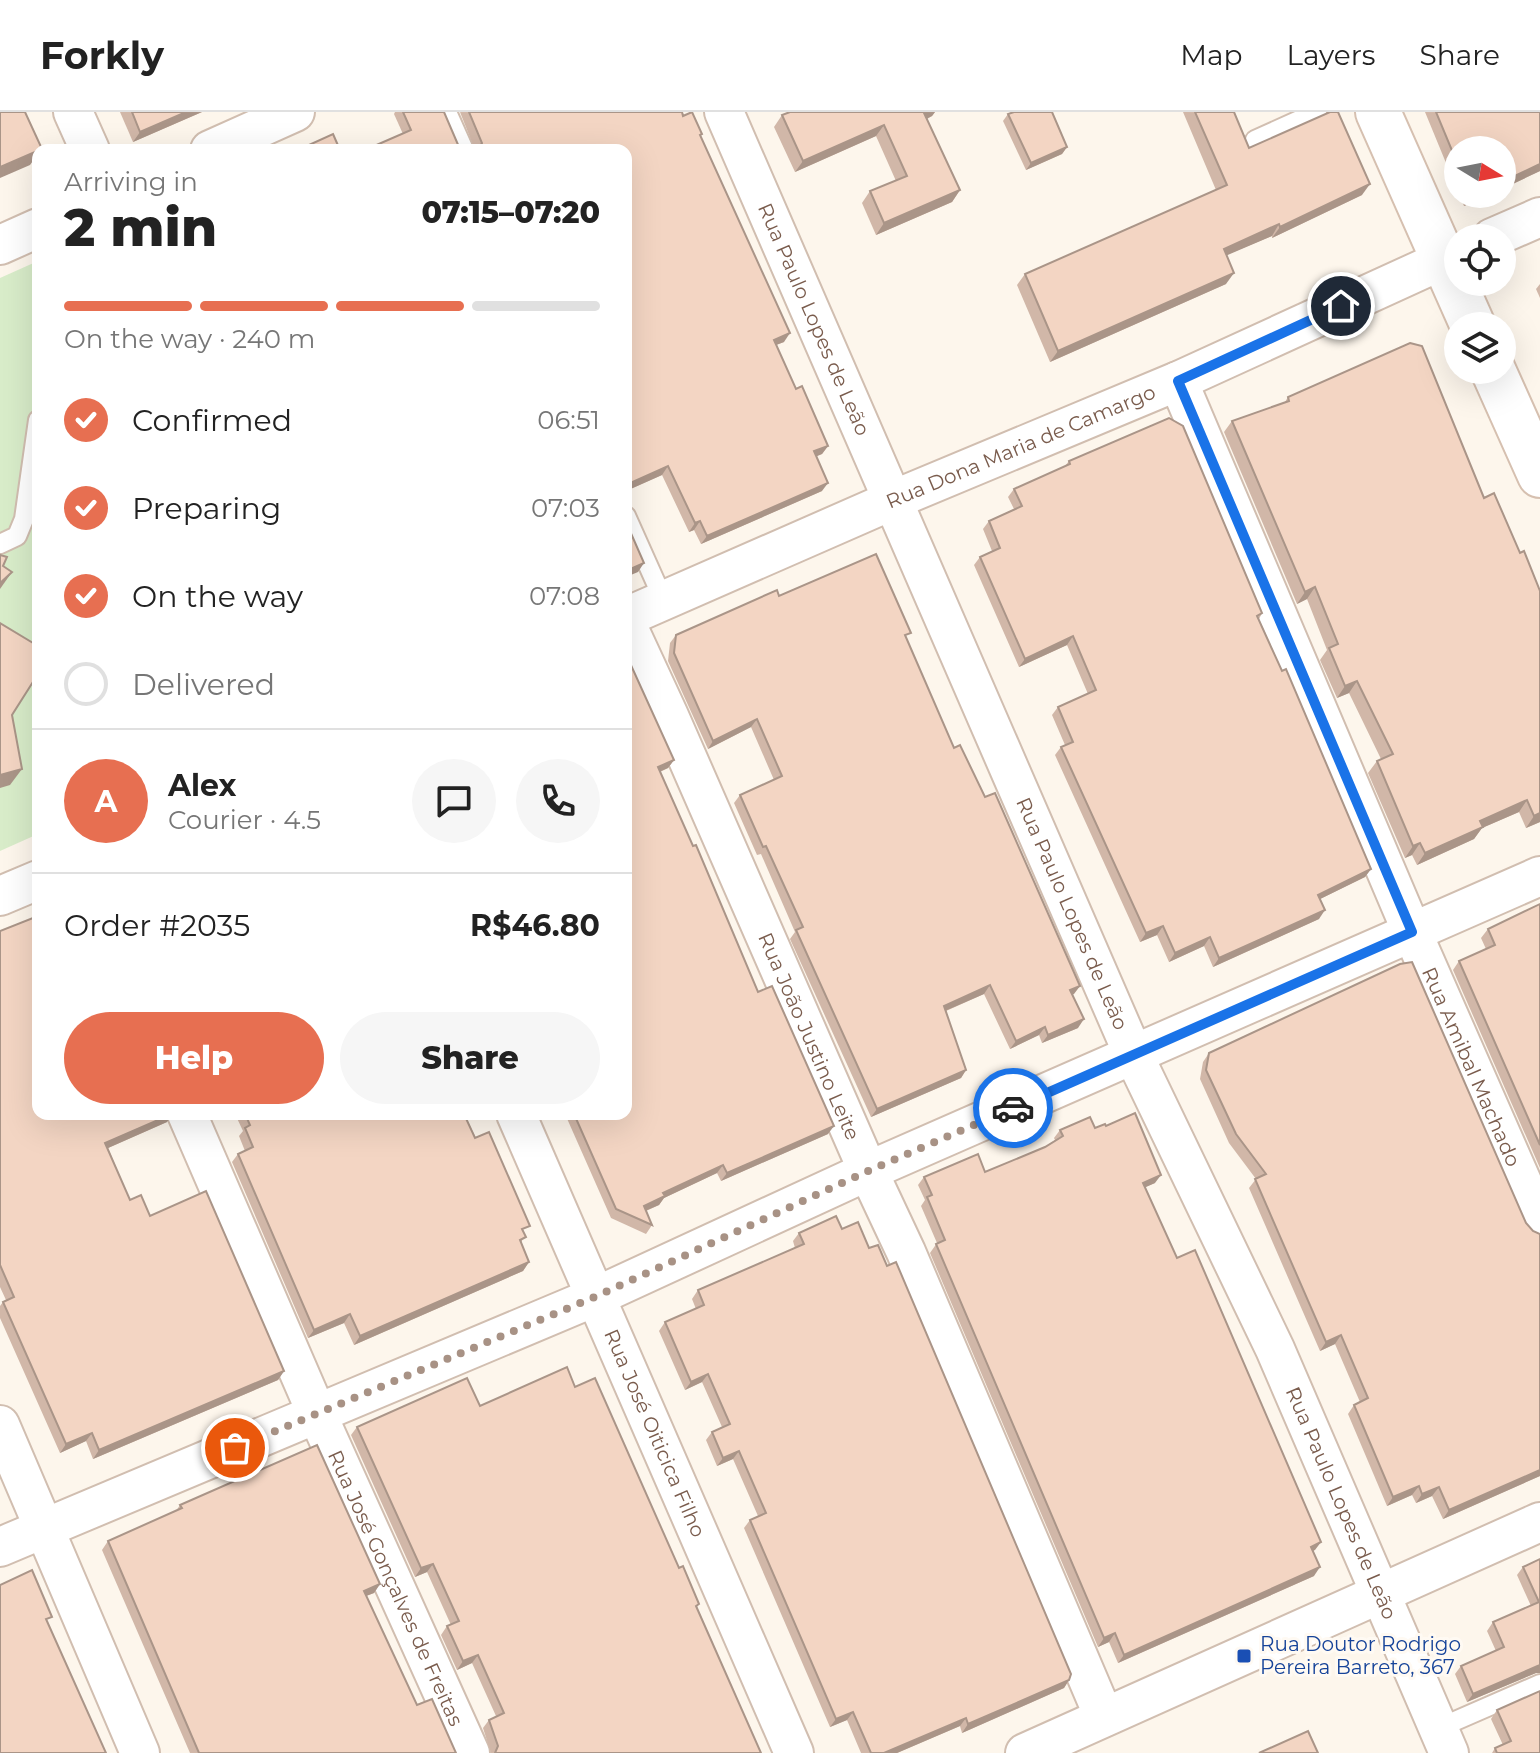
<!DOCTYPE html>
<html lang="en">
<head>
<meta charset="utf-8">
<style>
	:root { --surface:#fff; --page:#f6f6f6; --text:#222; --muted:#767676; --line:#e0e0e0; --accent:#e76f51 }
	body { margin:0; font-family:Montserrat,sans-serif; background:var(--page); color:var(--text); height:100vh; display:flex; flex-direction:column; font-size:30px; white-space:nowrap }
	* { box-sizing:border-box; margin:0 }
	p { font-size:26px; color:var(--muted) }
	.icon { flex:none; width:44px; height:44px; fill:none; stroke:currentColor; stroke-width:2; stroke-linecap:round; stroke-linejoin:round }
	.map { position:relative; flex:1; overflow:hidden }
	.drawer { position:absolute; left:32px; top:32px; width:600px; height:976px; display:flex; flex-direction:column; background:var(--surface); border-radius:16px; box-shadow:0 8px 32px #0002 }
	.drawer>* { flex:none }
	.needle { width:52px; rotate:100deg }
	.controls { position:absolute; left:1444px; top:24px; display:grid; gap:16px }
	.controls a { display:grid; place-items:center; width:72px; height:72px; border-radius:50%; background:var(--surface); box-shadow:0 8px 32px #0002; font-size:40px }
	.pin { position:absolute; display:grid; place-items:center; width:68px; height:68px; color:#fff; margin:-34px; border:4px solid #fff; border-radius:50%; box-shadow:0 2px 8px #0007 }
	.courier { position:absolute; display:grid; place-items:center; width:80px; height:80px; margin:-40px; border:6px solid #1a73e8; border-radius:50%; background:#fff; color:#222; box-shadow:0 2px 10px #0007 }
	.headline em { font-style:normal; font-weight:800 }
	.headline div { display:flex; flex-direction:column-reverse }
	.headline { display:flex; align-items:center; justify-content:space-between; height:136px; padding:0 32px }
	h1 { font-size:52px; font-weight:800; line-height:60px }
	.bar { display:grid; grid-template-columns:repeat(4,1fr); gap:12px 8px; align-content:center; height:96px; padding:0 32px }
	.bar i { height:10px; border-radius:6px; background:var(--line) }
	.bar .on { background:var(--accent) }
	.bar p { grid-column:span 4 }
	.line { display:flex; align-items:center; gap:20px; padding:0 32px; border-top:2px solid var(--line) }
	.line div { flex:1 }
	.round { display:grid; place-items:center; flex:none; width:84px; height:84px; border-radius:42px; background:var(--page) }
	ol { padding:0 32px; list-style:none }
	li { display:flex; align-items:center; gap:24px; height:88px }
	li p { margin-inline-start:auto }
	li .icon { padding:8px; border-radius:50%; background:var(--accent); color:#fff; stroke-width:4 }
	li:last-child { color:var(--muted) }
	li i { width:44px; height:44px; border:4px solid var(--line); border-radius:50% }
	.action { display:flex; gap:16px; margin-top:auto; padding:16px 32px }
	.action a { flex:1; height:92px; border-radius:48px; background:var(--accent); color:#fff; font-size:32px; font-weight:800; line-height:92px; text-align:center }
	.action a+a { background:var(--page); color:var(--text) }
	header { display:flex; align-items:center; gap:48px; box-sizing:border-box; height:112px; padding:0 40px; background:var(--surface); border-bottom:2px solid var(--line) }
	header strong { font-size:38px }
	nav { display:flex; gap:44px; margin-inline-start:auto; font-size:28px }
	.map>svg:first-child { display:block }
	.green { fill:#d8ecc9 }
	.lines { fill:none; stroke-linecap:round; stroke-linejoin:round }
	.service-casing { stroke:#d1beb0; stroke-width:22 }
	.minor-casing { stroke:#d1beb0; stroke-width:42 }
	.secondary-casing { stroke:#d6c0b0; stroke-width:48 }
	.service { stroke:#fff; stroke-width:18 }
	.minor { stroke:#fff; stroke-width:38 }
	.secondary { stroke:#fff; stroke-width:44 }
	.wall { fill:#d1b7a8 }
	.shaded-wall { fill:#aa9588 }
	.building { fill:#f3d5c3; stroke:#aa9588; stroke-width:2 }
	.done { stroke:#a89285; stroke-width:8; stroke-dasharray:0 14.4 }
	.route { stroke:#1a73e8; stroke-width:10 }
	.transit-dot { fill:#1a4fb4; stroke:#fffaf3; stroke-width:3 }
	.labels { text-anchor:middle; stroke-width:6; stroke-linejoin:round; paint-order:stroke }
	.street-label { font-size:20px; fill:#7a5c4d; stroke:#fffaf3 }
	.transit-label { font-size:20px; fill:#164399; stroke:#fffaf3; text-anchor:start }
</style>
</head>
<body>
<header>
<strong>Forkly</strong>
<nav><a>Map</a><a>Layers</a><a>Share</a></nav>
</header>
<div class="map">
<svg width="1540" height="1641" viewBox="0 0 1540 1641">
	<rect width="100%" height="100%" fill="#fdf6ec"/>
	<!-- green -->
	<polygon class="green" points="38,149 38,722 0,739 0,166"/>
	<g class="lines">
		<!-- service casing -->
		<g class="service-casing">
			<g id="service">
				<polyline points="447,0 464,38"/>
				<polyline points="1255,28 1317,0"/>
				<polyline points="626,404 664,489"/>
				<polyline points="0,432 17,424 24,407 38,308"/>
				<polyline points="1439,1616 1540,1572"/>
			</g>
		</g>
		<!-- minor casing -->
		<g class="minor-casing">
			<g id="minor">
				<polyline points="73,0 90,38"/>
				<path id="s1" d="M724,0l410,944 141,293 174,404"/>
				<polyline points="210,38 295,0"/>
				<polyline points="1492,126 1540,105"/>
				<polyline points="0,133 38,116"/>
				<path id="s2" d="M1178,269l234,551 128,291"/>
				<path id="s3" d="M626,505l267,-117 285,-119 280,-128"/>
				<path id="s4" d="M626,511l43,93 199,455 38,81 198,465"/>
				<polyline points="0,784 38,768"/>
				<path id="s5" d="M187,1002l130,300 153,339"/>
				<path id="s6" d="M516,1002l278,639"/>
				<polyline points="0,1313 140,1641"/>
				<polyline points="0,1435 597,1184 868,1059 1540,764"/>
				<polyline points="1025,1641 1540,1410"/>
			</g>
		</g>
		<!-- secondary casing -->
		<g class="secondary-casing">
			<g id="secondary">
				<polyline points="1378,0 1473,214"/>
				<polyline points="1493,258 1540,363"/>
			</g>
		</g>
		<!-- service -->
		<use href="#service" class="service"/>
		<!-- minor -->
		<use href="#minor" class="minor"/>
		<!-- secondary -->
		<use href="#secondary" class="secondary"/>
	</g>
	<!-- wall -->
	<g class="wall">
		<polygon points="120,0 202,0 133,30"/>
		<polygon points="395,0 444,0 459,35 403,22 394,2"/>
		<polygon points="460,0 682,0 700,24 784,230 776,233 796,277 828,334 822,342 816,344 822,379 701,432 694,418 689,420 662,363 626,379 626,38 475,38"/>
		<polygon points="790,0 935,0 932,4 927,7 960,78 952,90 876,123 862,91 870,79 896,69 876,24 795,60 774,15 782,3"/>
		<polygon points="1183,0 1234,0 1249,36 1362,83 1272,126 1272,124 1226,143 1226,172 1050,250 1017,173 1025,162 1216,78"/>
		<polygon points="1425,0 1540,0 1540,59 1502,77 1458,38 1458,80"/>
		<polygon points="1008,2 1067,35 1062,42 1026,58 1003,9"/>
		<polygon points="1459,82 1491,82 1464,94"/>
		<polygon points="1540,172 1540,186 1536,177"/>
		<polygon points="1288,285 1540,710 1526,716 1519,700 1482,716 1474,727 1417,753 1412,743 1405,746 1368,661 1377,649 1381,647 1349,581 1337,586 1320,548 1327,538 1307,487 1297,492 1224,320 1232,309 1285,290"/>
		<polygon points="1069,349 1262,501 1259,507 1371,757 1365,765 1320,787 1319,807 1213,855 1204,834 1169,850 1157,823 1140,830 1055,643 1061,635 1065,633 1052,603 1058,595 1088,582 1067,533 1019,555 974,453 980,445 992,439 983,417 989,409 1014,397 1008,385 1014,377 1065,354"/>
		<polygon points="779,484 906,527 954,636 985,685 1080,874 1072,883 1078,916 1042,931 1039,923 1010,937 984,882 946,899 966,958 961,966 871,1005 790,827 795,820 761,742 757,743 734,691 740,683 774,668 751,615 708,637 668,549 670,531 676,523"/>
		<polygon points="626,549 674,648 668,656 660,660 758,880 828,1022 721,1069 717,1061 664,1086 659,1093 646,1099 652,1113 646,1122 611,1106 565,1002 626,1002"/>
		<polygon points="1540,792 1540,1056 1453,858 1459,849 1486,837 1481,826 1488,817"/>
		<polygon points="0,819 167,1010 108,1036 130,1088 150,1104 284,1259 278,1268 93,1347 86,1329 60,1341 0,1206 0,1194 3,1190 6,1188 0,1175"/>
		<polygon points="1209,941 1526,1111 1533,1119 1540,1364 1443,1407 1432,1384 1416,1391 1412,1383 1387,1394 1348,1302 1354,1293 1360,1290 1335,1232 1320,1239 1249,1076 1256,1067 1229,1031 1200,967 1203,950"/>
		<polygon points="235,1002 464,1002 524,1122 521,1132 529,1150 523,1159 354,1233 344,1211 308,1226 232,1050 238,1042 245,1039 239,1024 243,1019"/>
		<polygon points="1095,1016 1155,1071 1145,1075 1177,1146 1321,1430 1313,1439 1314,1464 1118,1551 1109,1530 1098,1535 930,1141 937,1131 921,1094 925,1088 918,1073 924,1065 985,1060 1045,1035 1055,1028 1054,1026 1060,1018"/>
		<polygon points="842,1117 869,1136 1069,1568 1064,1576 962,1621 960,1614 897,1641 861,1641 847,1608 830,1615 744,1416 750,1408 758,1404 733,1347 717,1354 706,1328 712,1320 722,1315 702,1270 685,1278 659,1219 665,1210 696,1197 692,1187 698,1178 795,1136 793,1129 799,1121"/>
		<polygon points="575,1275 699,1492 697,1495 761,1641 491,1641 483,1616 489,1608 496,1604 472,1551 457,1558 441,1523 447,1514 451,1513 427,1460 415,1465 351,1323 357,1315 480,1294"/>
		<polygon points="180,1393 380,1472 374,1481 366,1484 417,1593 456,1641 190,1641 102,1438 108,1429 176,1399"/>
		<polygon points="1540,1447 1540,1561 1536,1561 1467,1590 1455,1562 1461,1554 1496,1539 1487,1519 1493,1510 1531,1494 1517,1463 1523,1455"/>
		<polygon points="1497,1598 1540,1641 1492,1641 1495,1636 1503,1633 1491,1607"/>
	</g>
	<!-- shaded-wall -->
	<g class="shaded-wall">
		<polygon points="186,0 202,0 133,30 140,20"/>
		<polygon points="926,0 935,0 932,4 916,12"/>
		<polygon points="884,13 876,24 795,60 803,49"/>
		<polygon points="1067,35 1062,42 1026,58 1031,51"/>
		<polygon points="38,38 38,42 30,53 0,66 0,55"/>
		<polygon points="1540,52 1540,59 1502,77 1502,70"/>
		<polygon points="1370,72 1362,83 1272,126 1280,115"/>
		<polygon points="960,78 952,90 876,123 884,111"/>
		<polygon points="1476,82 1491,82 1464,94 1471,84"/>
		<polygon points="1279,112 1272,124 1216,148 1224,137"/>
		<polygon points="1234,161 1226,172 1050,250 1058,239"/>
		<polygon points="790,221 784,230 768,236 774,228"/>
		<polygon points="828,334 822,342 808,348 814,339"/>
		<polygon points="668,354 662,363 626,379 626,373"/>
		<polygon points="828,371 822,379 701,432 707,424"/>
		<polygon points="700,409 694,418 689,420 695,411"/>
		<polygon points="644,451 638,460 626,465 626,459"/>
		<polygon points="12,460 0,477 0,471"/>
		<polygon points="1315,475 1307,487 1297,492 1305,480"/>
		<polygon points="1073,524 1067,533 1019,555 1025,547"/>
		<polygon points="1357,569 1349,581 1337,586 1345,574"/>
		<polygon points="757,607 751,615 708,637 713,629"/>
		<polygon points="674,648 668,656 652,663 658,655"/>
		<polygon points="22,657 10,673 0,676 0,663"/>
		<polygon points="1527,688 1519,700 1482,716 1474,727 1417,753 1425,741 1480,709"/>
		<polygon points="1540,701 1540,710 1526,716 1534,704"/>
		<polygon points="1420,731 1412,743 1405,746 1413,734"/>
		<polygon points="1371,757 1365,765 1312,791 1318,783"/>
		<polygon points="1325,798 1319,807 1213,855 1219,846"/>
		<polygon points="1163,814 1157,823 1140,830 1146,821"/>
		<polygon points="1210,825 1204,834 1169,850 1175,841"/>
		<polygon points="990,873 984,882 938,902 944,894"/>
		<polygon points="1080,874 1074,882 1064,887 1070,878"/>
		<polygon points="1084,907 1078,916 1042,931 1048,923"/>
		<polygon points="1045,915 1039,923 1010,937 1016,929"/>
		<polygon points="966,958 961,966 871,1005 877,997"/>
		<polygon points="173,1002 167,1010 99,1040 105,1031"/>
		<polygon points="834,1014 828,1022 721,1069 727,1061"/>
		<polygon points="723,1053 717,1061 664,1086 659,1093 638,1102 644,1094 663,1081"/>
		<polygon points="1161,1063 1155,1071 1137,1079 1143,1071"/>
		<polygon points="529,1150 523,1159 354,1233 360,1224"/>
		<polygon points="350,1202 344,1211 308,1226 314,1218"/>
		<polygon points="1341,1223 1335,1232 1320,1239 1326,1230"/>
		<polygon points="284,1259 278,1268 93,1347 99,1338"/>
		<polygon points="708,1262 702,1270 685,1278 691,1270"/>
		<polygon points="92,1321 86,1329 60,1341 66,1332"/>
		<polygon points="739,1339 733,1347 717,1354 723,1346"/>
		<polygon points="1540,1358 1540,1364 1443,1407 1449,1398"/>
		<polygon points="1419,1374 1412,1383 1387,1394 1393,1385"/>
		<polygon points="1439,1375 1432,1384 1416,1391 1422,1382"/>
		<polygon points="1321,1430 1315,1438 1305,1443 1311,1435"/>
		<polygon points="433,1452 427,1460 415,1465 421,1456"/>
		<polygon points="1320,1455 1314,1464 1118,1551 1124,1543"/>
		<polygon points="380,1472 374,1481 358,1487 364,1479"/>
		<polygon points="1115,1521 1109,1530 1098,1535 1104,1526"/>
		<polygon points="478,1543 472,1551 457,1558 463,1549"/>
		<polygon points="1540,1553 1540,1561 1536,1561 1467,1590 1473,1582"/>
		<polygon points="1069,1568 1064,1576 962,1621 968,1612"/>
		<polygon points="853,1600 847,1608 830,1615 836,1607"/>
		<polygon points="966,1606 960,1614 897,1641 884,1641"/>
	</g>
	<!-- building -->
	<g class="building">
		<polygon points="0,0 25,0 42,37 0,55"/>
		<polygon points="132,0 186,0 140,20"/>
		<polygon points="403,0 444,0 459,35 464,38 365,38 411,18"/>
		<polygon points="469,0 682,0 683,4 692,0 702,22 700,23 790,221 774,228 796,277 802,274 828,334 814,339 828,371 707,424 700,409 695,411 668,354 626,373 626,38 477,38 482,31"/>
		<polygon points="790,0 926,0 924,1 960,78 884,111 870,79 907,64 884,13 803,49 782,3"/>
		<polygon points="1014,0 1052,0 1067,35 1031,51 1008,2"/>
		<polygon points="1195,0 1234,0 1249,36 1330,0 1338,0 1370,72 1280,115 1279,112 1224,137 1234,161 1058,239 1025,162 1227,73"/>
		<polygon points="1436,0 1540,0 1540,52 1502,70 1502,38 1458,38 1458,53"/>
		<polygon points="333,22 340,38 298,38"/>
		<polygon points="1410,231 1422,234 1484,386 1494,381 1520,441 1524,439 1540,479 1540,701 1534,704 1527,688 1480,709 1483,715 1425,741 1420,731 1413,734 1377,649 1393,642 1357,569 1345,574 1329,536 1338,532 1315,475 1305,480 1232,309 1289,289 1288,285"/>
		<polygon points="1169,306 1183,314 1262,501 1257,504 1282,559 1286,557 1371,757 1318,783 1325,798 1219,846 1210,825 1175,841 1163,814 1146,821 1061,635 1073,630 1058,595 1096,578 1073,524 1025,547 980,445 1000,436 989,409 1022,394 1014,377 1070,352 1069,349"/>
		<polygon points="626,410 644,451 626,459"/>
		<polygon points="876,442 911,521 905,523 954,636 960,633 985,685 995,681 1080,874 1070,878 1084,907 1048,923 1045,915 1016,929 990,873 944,894 966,958 877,997 796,818 803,815 766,734 763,735 740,683 782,664 757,607 713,629 674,541 676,523 777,478 779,484"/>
		<polygon points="0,443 7,445 3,454 12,460 0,471"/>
		<polygon points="0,511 38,534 38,562 12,603 22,657 0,663"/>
		<polygon points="626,549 630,551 674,648 658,655 693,734 696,733 758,880 772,874 834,1014 727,1061 723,1053 663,1081 665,1084 644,1094 652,1113 616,1097 574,1002 626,1002"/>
		<polygon points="1540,792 1540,1033 1459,849 1495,833 1488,817"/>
		<polygon points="38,804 38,1002 172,1002 105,1031 130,1088 141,1083 150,1104 206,1079 284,1259 99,1338 92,1321 66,1332 3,1190 14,1185 0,1153 0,819"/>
		<polygon points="1412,850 1526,1111 1533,1119 1540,1122 1540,1358 1449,1398 1439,1375 1422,1382 1419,1374 1393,1385 1354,1293 1368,1286 1341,1223 1326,1230 1255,1067 1266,1062 1236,1022 1206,958 1209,941 1400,852"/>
		<polygon points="1135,1001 1161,1063 1143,1071 1177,1146 1195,1138 1321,1430 1311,1435 1320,1455 1124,1543 1115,1521 1104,1526 936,1132 945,1128 927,1085 932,1083 924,1065 978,1042 985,1060 1045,1035 1063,1024 1060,1018 1090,1005 1095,1016 1105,1012 1106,1014"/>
		<polygon points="245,1002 464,1002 475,1026 489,1020 530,1114 522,1117 526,1125 520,1128 529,1150 360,1224 350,1202 314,1218 238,1042 253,1035 245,1016 250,1013"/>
		<polygon points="836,1104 842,1117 858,1110 869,1136 878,1133 887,1154 896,1150 1071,1562 1069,1568 968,1612 966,1606 884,1641 871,1641 853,1600 836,1607 750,1408 766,1401 739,1339 723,1346 712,1320 730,1312 708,1262 691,1270 665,1210 704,1193 698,1178 804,1132 799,1121"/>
		<polygon points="567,1255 575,1275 595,1266 679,1456 683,1454 699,1492 696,1494 761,1641 495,1641 498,1634 489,1608 504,1601 478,1543 463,1549 447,1514 459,1509 433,1452 421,1456 357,1315 467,1266 480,1294"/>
		<polygon points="317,1333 380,1472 364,1479 417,1593 432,1587 456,1641 199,1641 108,1429 182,1396 180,1393"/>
		<polygon points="1540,1447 1540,1553 1473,1582 1461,1554 1504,1535 1493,1510 1539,1490 1523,1455"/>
		<polygon points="32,1458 52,1505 46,1507 106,1641 0,1641 0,1473"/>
		<polygon points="1540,1579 1540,1641 1497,1641 1495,1636 1511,1629 1497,1598"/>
		<polygon points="1308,1619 1318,1641 1259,1641"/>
	</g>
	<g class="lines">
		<!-- done -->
		<polyline class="done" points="235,1336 597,1184 868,1059 1013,996"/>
		<!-- route -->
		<polyline class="route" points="1013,996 1412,820 1178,269 1341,194"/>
	</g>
	<!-- markers -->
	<rect class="transit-dot" x="1236" y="1536" width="16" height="16" rx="4"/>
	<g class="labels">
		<!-- street labels -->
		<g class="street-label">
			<text dy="7" stroke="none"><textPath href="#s1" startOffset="226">Rua Paulo Lopes de Leão</textPath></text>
			<text dy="7" stroke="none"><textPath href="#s3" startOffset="430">Rua Dona Maria de Camargo</textPath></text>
			<text dy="7" stroke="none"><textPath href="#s1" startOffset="874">Rua Paulo Lopes de Leão</textPath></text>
			<text dy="7" stroke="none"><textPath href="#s4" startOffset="452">Rua João Justino Leite</textPath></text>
			<text dy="7" stroke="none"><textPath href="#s2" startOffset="746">Rua Amibal Machado</textPath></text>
			<text dy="7" stroke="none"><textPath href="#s6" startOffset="348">Rua José Oiticica Filho</textPath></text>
			<text dy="7" stroke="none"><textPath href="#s1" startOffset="1522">Rua Paulo Lopes de Leão</textPath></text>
			<text dy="7" stroke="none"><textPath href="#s5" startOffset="518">Rua José Gonçalves de Freitas</textPath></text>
		</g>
		<!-- transit labels -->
		<g class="transit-label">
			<text x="1260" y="1539">Rua Doutor Rodrigo<tspan x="1260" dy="23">Pereira Barreto, 367</tspan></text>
		</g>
	</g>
</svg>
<div class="controls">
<a><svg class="needle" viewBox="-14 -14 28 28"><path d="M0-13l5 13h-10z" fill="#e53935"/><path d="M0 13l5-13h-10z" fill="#767676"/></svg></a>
<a><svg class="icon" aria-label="locate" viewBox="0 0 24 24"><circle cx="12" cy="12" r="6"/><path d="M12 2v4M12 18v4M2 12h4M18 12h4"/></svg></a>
<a><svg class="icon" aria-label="layers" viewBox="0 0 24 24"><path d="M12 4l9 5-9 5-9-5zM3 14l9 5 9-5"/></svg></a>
</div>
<div class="pin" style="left:235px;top:1336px;background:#ea580c"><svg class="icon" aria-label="bag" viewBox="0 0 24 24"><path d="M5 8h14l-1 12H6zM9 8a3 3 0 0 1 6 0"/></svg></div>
<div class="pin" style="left:1341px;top:194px;background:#1f2937"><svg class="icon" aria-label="home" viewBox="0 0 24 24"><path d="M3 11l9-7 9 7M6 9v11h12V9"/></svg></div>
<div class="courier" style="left:1013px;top:996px"><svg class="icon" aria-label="car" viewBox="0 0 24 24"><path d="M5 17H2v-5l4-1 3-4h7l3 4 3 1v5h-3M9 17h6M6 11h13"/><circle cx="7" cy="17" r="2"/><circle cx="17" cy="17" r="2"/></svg></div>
<section class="drawer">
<div class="headline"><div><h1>2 min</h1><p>Arriving in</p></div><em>07:15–07:20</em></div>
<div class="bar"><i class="on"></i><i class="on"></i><i class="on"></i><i></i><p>On the way · 240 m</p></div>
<ol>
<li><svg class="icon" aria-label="check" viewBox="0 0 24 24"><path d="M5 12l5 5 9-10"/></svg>Confirmed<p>06:51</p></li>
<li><svg class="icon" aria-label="check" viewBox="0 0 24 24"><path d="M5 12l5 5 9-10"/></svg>Preparing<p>07:03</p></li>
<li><svg class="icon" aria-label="check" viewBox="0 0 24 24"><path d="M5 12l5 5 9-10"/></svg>On the way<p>07:08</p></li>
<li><i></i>Delivered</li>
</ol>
<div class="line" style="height:144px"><b class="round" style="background:var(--accent);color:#fff">A</b><div><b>Alex</b><p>Courier · 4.5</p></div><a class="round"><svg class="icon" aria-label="chat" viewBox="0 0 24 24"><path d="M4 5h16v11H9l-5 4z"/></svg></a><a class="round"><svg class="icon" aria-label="phone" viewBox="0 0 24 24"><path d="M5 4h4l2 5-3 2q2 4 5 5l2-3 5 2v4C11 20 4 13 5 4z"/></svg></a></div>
<div class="line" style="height:104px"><div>Order #2035</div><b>R$46.80</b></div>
<div class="action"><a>Help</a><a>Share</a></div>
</section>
</div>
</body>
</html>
